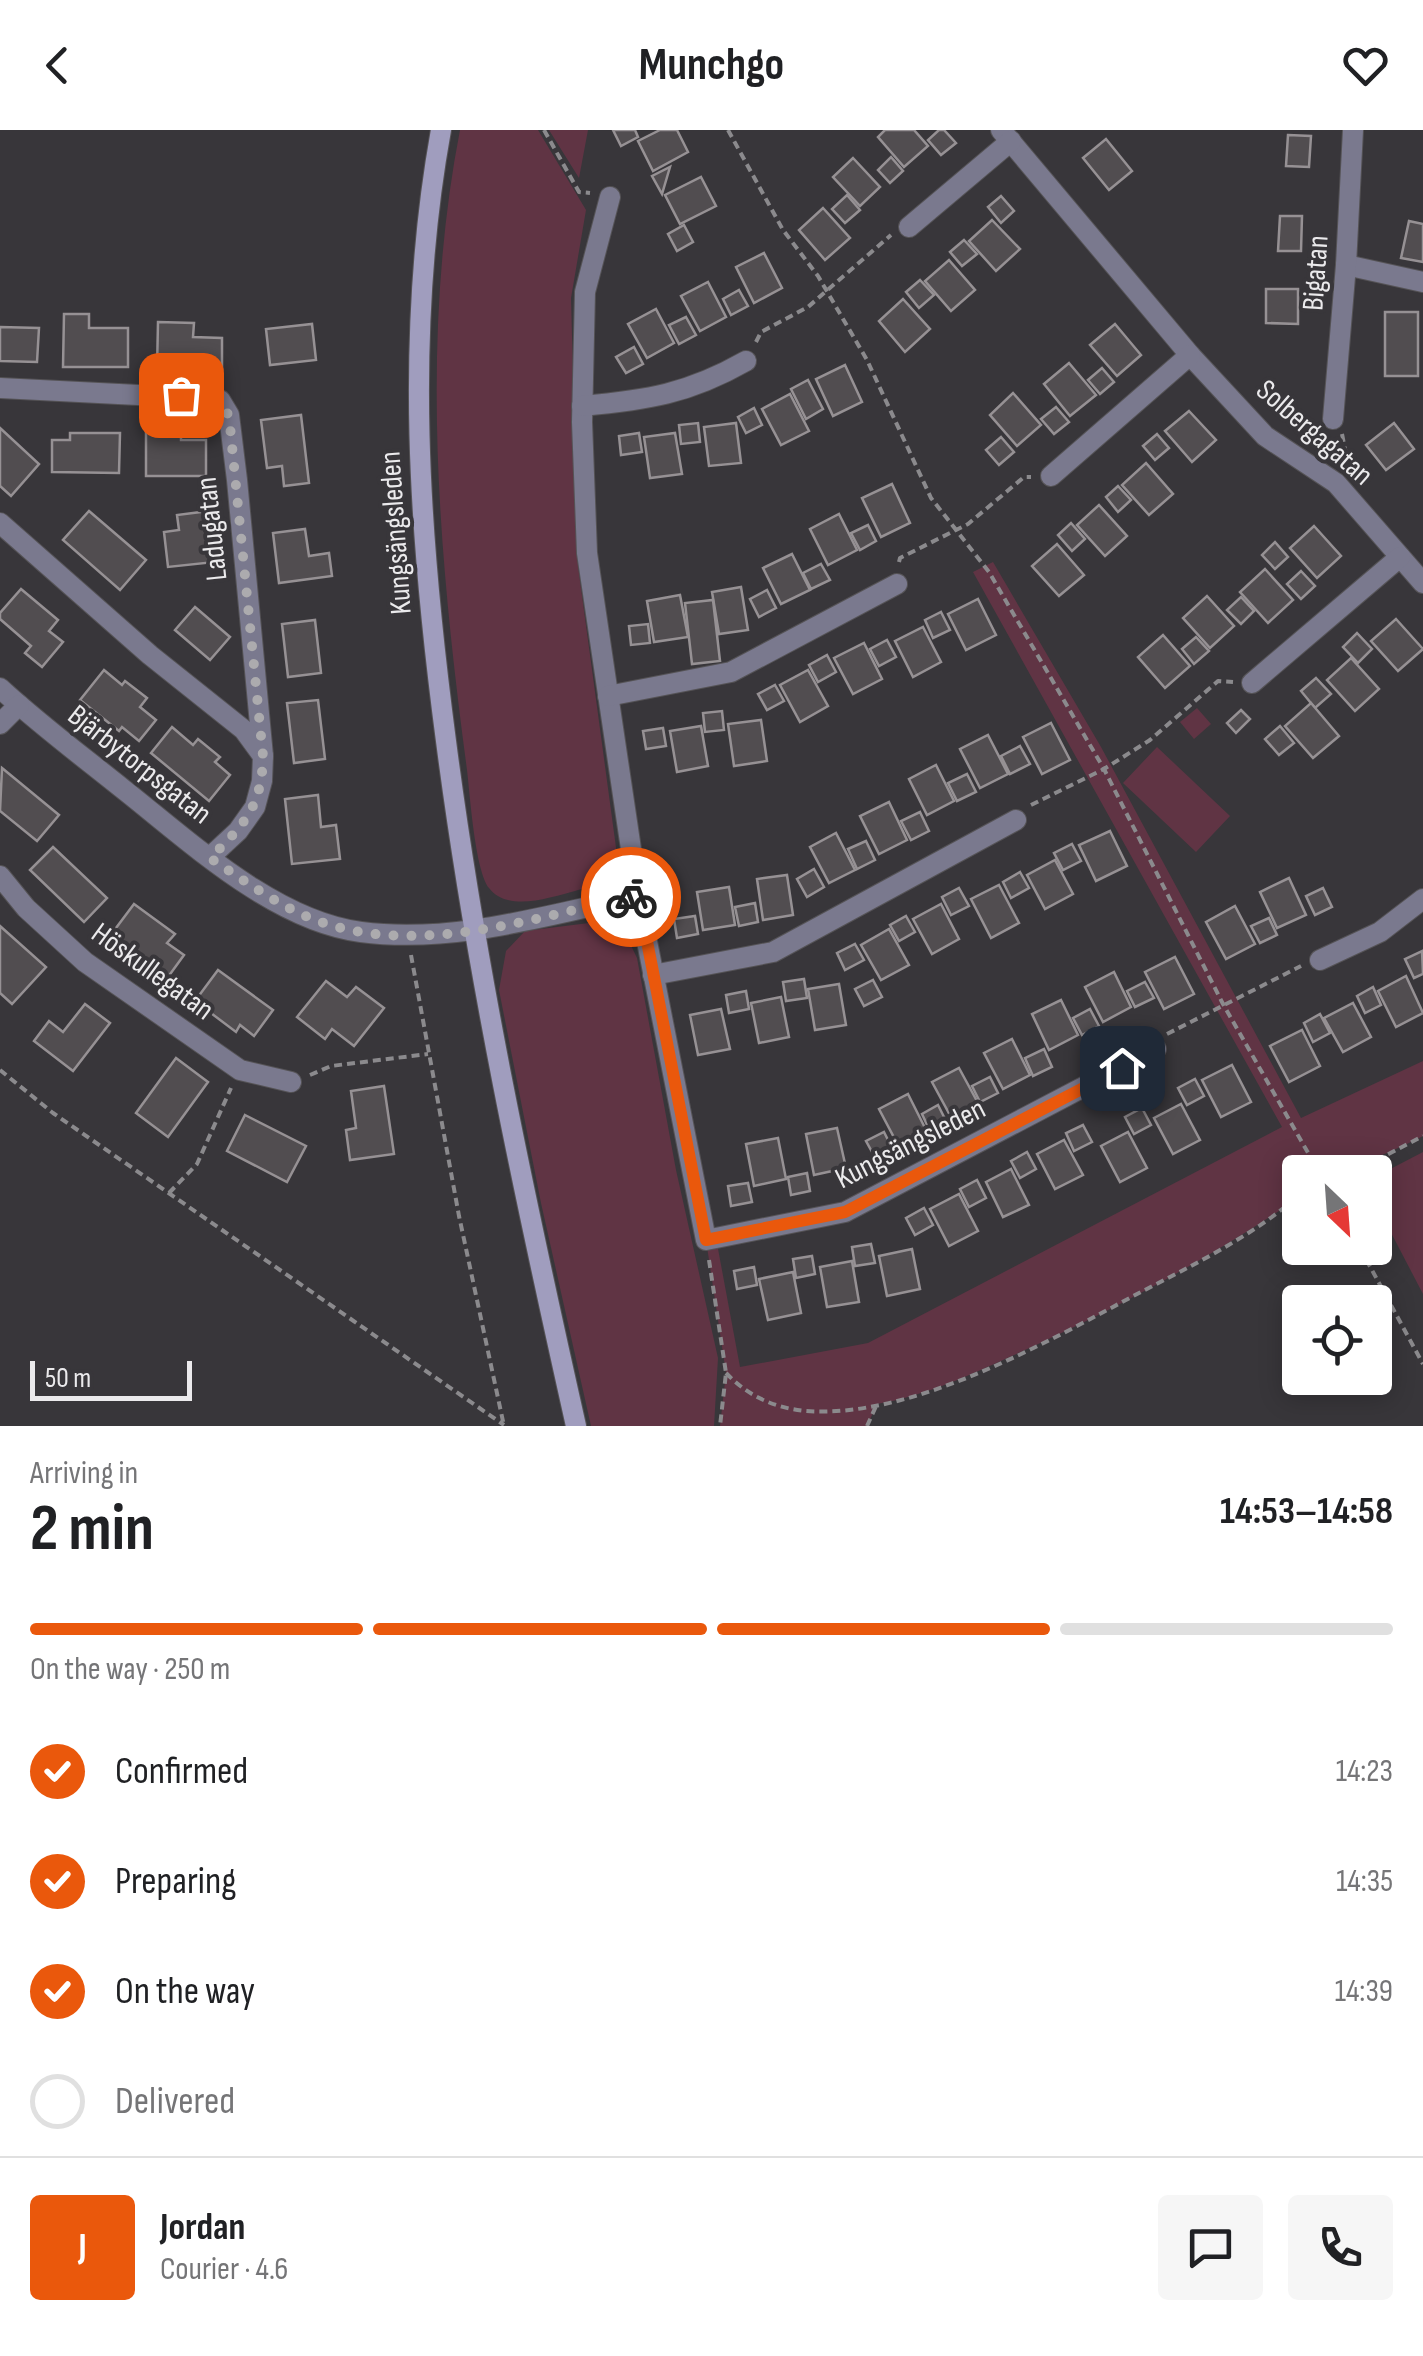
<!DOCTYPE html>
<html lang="en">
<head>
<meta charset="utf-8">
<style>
	:root { --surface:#fff; --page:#f6f6f6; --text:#202124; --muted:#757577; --line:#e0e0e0; --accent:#ea580c }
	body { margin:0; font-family:"Sofia Sans Condensed",sans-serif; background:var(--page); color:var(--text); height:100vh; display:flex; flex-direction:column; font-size:38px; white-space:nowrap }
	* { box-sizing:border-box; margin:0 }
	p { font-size:32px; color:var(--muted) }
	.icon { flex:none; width:55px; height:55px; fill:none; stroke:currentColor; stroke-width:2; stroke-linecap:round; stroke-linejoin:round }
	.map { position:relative; height:1296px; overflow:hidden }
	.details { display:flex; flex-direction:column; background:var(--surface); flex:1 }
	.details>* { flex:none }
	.needle { width:65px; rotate:155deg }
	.fabs { position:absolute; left:1282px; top:1025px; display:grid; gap:20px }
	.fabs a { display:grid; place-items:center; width:110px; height:110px; border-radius:10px; background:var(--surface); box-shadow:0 5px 25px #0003; font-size:50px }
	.scale { position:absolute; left:30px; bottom:25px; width:162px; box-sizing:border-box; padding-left:10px; border:5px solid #ebeaec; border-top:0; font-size:28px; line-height:35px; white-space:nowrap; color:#ebeaec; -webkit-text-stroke:8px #38363a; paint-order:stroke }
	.pin { position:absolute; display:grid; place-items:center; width:85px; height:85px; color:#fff; margin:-42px; border-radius:20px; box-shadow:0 5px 15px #0006 }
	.courier { position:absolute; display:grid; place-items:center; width:100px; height:100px; margin:-50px; border:8px solid #ea580c; border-radius:50%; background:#fff; color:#222; box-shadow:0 2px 12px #0007 }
	.summary em { font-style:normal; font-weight:700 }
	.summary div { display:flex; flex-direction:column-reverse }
	.summary { display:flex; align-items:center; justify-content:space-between; height:170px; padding:0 30px }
	h1 { font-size:65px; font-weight:700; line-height:75px }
	.bar { display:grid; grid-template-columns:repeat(4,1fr); gap:15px 10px; align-content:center; height:120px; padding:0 30px }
	.bar i { height:12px; border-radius:8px; background:var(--line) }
	.bar .selected { background:var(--accent) }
	.bar p { grid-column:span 4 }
	.line { display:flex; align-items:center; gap:25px; padding:0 30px; border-top:2px solid var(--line) }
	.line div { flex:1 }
	.round { display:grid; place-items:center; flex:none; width:105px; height:105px; border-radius:10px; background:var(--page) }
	ol { padding:0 30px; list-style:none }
	li { display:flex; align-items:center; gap:30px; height:110px }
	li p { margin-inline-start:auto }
	li .icon { padding:10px; border-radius:50%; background:var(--accent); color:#fff; stroke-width:4 }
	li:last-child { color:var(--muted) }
	li i { width:55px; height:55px; border:5px solid var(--line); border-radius:50% }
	header { display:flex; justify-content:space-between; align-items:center; height:130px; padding:0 30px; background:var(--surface); font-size:45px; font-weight:700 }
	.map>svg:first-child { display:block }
	.green { fill:#603444 }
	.building { fill:#514d50; stroke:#969194; stroke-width:2.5 }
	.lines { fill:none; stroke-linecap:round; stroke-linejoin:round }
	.minor-casing { stroke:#555356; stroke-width:22 }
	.secondary-casing { stroke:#555356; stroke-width:22 }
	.path { stroke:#8b8a8d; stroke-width:4; stroke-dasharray:8 5; stroke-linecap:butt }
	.minor { stroke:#7a798e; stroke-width:20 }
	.secondary { stroke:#a09dbe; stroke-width:20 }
	.done { stroke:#acabae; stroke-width:10; stroke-dasharray:0 18 }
	.route { stroke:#ea580c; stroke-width:12 }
	.labels { text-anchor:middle; stroke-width:8; stroke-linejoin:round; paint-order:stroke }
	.street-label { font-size:30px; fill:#ebeaec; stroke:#38363a }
</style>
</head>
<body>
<header><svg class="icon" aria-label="back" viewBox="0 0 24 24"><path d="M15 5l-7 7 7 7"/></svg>Munchgo<svg class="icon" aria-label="heart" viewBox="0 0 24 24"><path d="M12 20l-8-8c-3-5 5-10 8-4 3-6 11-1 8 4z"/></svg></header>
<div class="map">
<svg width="1423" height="1296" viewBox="0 0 1423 1296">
	<rect width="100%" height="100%" fill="#38363a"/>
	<!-- green -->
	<g class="green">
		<path d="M460,0h78l48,80 -15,88 7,268 39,289c-5,23 -20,30 -42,36 -24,6 -67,22 -86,-3 -14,-18 -19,-93 -22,-118 -28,-211 -48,-429 -7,-640z"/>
		<polygon points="549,0 588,0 579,48"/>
		<path d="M993,432l108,185 200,371 122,-57v75c-39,20 -78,36 -123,36v22l-9,9c-88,59 -181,109 -277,152 -44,20 -89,41 -137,49l-10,22h-147l6,-53 -20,-133 10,-2 24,129 128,-24 414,-216 -309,-555z"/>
		<polygon points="1197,578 1211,594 1194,609 1180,592"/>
		<polygon points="1157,617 1230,686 1196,722 1123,653"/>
		<polygon points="605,791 624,801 637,828 676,1040 718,1228 714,1296 591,1296 541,1073 499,860 506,821 525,801"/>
		<polygon points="1423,1022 1423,1164 1375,1072 1375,1047"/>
	</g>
	<!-- building -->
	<g class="building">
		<polygon points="613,0 635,0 638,7 621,16"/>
		<polygon points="660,0 677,0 688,22 653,41 638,11"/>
		<polygon points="885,0 914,0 928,16 904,37 878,7"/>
		<polygon points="939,0 944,0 956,13 941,25 928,10"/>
		<polygon points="1288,5 1311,6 1309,37 1286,36"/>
		<polygon points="1106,9 1132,41 1109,60 1083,28"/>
		<polygon points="891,27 903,41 890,53 878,40"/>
		<polygon points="853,28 880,57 860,76 833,47"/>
		<polygon points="670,37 662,64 652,46"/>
		<polygon points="701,47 716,76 680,94 665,65"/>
		<polygon points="847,65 860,80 845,93 832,79"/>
		<polygon points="1001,66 1014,81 1001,93 988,77"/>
		<polygon points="823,78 850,108 825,130 799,100"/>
		<polygon points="1280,86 1302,86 1301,121 1278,121"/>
		<polygon points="992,90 1020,119 996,141 969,111"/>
		<polygon points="1409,91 1423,94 1423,132 1401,128"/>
		<polygon points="684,95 693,112 677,121 668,104"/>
		<polygon points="964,110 977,124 962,136 950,122"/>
		<polygon points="764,123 782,158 754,173 736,137"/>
		<polygon points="949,130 975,160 951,181 925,151"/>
		<polygon points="920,150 934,165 919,178 906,162"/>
		<polygon points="708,152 726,187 700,201 681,166"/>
		<polygon points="1266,159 1298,159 1298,194 1266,193"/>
		<polygon points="739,160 748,176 731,185 723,169"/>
		<polygon points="903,169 930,199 905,222 879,191"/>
		<polygon points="656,179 674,213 647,228 628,194"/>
		<rect x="1385" y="182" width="33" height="64"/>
		<polygon points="64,184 89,184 89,198 128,198 128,237 63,237"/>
		<polygon points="686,187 696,205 679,214 669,195"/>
		<polygon points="158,192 194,193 193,207 222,208 222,240 157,240"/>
		<polygon points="312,194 316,230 270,235 266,199"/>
		<polygon points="1115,194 1141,225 1117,246 1090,215"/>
		<polygon points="0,197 39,198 37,232 0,231"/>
		<polygon points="634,217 643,234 626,243 616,227"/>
		<polygon points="1069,233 1096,265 1070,286 1044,254"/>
		<polygon points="845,235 862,272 833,286 816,249"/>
		<polygon points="1102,238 1114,252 1100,264 1088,250"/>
		<polygon points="808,250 823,279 806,289 791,259"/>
		<polygon points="1013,263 1041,295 1017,316 990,285"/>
		<polygon points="790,264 809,301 781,315 762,279"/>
		<polygon points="1056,277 1069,292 1054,304 1041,289"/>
		<polygon points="754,278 762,295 746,303 738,287"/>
		<polygon points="1189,281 1216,310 1192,332 1165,301"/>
		<polygon points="301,285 309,353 284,356 282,336 267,338 261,290"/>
		<polygon points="698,293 700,312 681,314 679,295"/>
		<polygon points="736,293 741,333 709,336 704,297"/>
		<polygon points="1394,293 1414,319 1386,340 1366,315"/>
		<polygon points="0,298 39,334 11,366 0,356"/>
		<polygon points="146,299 181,299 181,310 206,310 206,346 146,346"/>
		<polygon points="70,303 120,303 119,343 52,342 52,310 70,310"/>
		<polygon points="639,303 642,322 621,325 619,306"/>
		<polygon points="675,303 682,344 650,348 644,307"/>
		<polygon points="1157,304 1169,318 1155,330 1143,316"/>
		<polygon points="1001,307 1014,322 999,335 986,320"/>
		<polygon points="1146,333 1173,364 1149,385 1122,355"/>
		<polygon points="892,354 910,393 881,407 862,368"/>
		<polygon points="1118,356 1131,370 1118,382 1106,367"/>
		<polygon points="1099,375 1127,406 1105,426 1077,395"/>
		<polygon points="89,381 146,430 120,460 63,410"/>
		<polygon points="209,381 215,432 168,437 164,402 179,400 177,385"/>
		<polygon points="839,384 857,420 828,435 810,399"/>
		<polygon points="1071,393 1085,409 1072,421 1058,405"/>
		<polygon points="868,395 876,411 860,420 851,403"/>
		<polygon points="1314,396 1341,426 1317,448 1290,418"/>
		<polygon points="305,399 309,426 329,423 332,446 279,453 273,403"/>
		<polygon points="1275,412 1288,427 1275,439 1262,425"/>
		<polygon points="1057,414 1084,445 1059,466 1032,436"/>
		<polygon points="792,424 810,460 781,474 763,438"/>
		<polygon points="821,434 830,450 811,459 803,443"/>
		<polygon points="1265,439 1293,470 1268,493 1240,462"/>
		<polygon points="1301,441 1315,456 1301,469 1287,454"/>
		<polygon points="741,457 748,500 719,504 712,462"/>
		<polygon points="21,459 58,490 49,501 63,512 42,537 25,523 31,516 0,489 0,483"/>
		<polygon points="767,460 776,478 759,487 750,469"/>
		<polygon points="680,465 688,507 654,512 647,471"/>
		<polygon points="1207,466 1234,496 1210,518 1183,488"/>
		<polygon points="1241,467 1254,481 1241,494 1227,480"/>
		<polygon points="978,469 996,505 966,520 948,484"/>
		<polygon points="713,470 720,531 692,534 685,473"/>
		<polygon points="195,477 230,507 210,530 175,500"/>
		<polygon points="941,482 950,500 933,508 925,490"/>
		<polygon points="1396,489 1423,519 1398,541 1371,511"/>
		<polygon points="315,490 321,543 288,547 282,494"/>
		<polygon points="648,494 650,513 631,515 629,496"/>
		<polygon points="923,497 941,532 913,547 895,511"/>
		<polygon points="1357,503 1372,519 1358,533 1343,517"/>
		<polygon points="1163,505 1190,536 1165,558 1138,527"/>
		<polygon points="1196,507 1209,521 1194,534 1182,519"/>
		<polygon points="887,510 896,527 879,536 870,519"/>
		<polygon points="864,513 882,549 853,564 834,528"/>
		<polygon points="827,525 836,542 818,552 809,535"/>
		<polygon points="1351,528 1379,559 1355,581 1327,550"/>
		<polygon points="104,540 122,555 125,551 147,568 140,577 156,590 139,611 122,597 119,601 80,570"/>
		<polygon points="808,540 828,576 800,592 780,555"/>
		<polygon points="1316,548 1331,564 1315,578 1301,561"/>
		<polygon points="775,555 784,571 767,580 758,564"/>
		<polygon points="318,570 325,629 294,633 287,573"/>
		<polygon points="1311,573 1339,606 1313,628 1285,596"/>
		<polygon points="1241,580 1250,589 1236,603 1227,593"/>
		<polygon points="722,581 724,600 705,602 703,583"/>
		<polygon points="761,590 767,631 734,636 728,594"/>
		<polygon points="1051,593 1070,630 1042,644 1023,607"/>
		<polygon points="701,596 708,636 677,642 670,601"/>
		<polygon points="1280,596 1294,613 1279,625 1265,609"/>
		<polygon points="172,597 193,615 198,609 220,627 215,632 230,645 209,671 151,623"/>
		<polygon points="663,598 666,616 646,619 643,601"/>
		<polygon points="988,605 1008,644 980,658 960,619"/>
		<polygon points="1020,616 1030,634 1010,644 1001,626"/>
		<polygon points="936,635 954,671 927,685 909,649"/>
		<polygon points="2,638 59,685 37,711 0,681"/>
		<polygon points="967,644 976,662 957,671 948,653"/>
		<polygon points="318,665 321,697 336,695 340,729 292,734 285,669"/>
		<polygon points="889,672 907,710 879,724 860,686"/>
		<polygon points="920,682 929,701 911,710 901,691"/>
		<polygon points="1110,701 1127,736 1096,751 1079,715"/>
		<polygon points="836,703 855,740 829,753 810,717"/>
		<polygon points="866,711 875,730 857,739 848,719"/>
		<polygon points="1072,714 1081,731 1063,740 1054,723"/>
		<polygon points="53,717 107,768 84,792 30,740"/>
		<polygon points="1055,730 1073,764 1045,779 1027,745"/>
		<polygon points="814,739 824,757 807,767 797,749"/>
		<polygon points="1020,742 1029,758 1011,768 1003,752"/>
		<polygon points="787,745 793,785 763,790 757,749"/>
		<polygon points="1289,748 1306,785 1277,798 1260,762"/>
		<polygon points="999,755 1019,793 991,808 971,769"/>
		<polygon points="729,757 735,795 703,800 697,762"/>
		<polygon points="959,758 969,776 951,785 942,767"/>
		<polygon points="1323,758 1332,777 1315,785 1306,766"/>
		<polygon points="755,773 758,792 739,796 735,777"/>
		<polygon points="134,774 175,804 167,813 184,825 168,847 152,835 148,840 107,810"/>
		<polygon points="941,774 959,809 932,824 913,789"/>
		<polygon points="1235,776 1255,814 1226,829 1206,792"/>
		<polygon points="695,786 698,804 677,808 674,789"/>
		<polygon points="906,786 915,802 899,811 890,795"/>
		<polygon points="1269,788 1277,805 1260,813 1251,796"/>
		<polygon points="0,796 46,837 12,874 0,863"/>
		<polygon points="889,799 909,835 881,850 861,815"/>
		<polygon points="855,814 864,830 845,840 837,823"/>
		<polygon points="1422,821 1423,844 1414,848 1405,829"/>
		<polygon points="1175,827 1194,864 1164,879 1145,842"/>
		<polygon points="218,840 273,880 254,906 240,895 236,902 195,871"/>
		<polygon points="1114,842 1131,877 1103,892 1085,857"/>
		<polygon points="1406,846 1423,883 1396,897 1378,861"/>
		<polygon points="804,849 807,868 786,871 783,852"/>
		<polygon points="873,850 882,867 864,876 855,859"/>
		<polygon points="326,851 347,867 356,857 384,878 354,916 332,899 325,909 297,887"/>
		<polygon points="1145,852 1154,868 1135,877 1127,861"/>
		<polygon points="839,854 846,895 815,900 808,859"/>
		<polygon points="1373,857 1381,875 1365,883 1357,866"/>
		<polygon points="746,861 749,879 729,883 726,865"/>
		<polygon points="781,867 789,907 759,913 751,873"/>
		<polygon points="1061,870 1078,905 1049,920 1032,884"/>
		<polygon points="1353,873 1371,907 1343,922 1324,888"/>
		<polygon points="85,874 110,893 73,941 34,911 49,891 63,902"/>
		<polygon points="721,879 730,919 698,925 690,885"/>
		<polygon points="1090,879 1099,896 1082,905 1073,888"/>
		<polygon points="1320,884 1330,903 1313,912 1304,893"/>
		<polygon points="1302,900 1320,936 1289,952 1270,916"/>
		<polygon points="1012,909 1030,945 1003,959 984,923"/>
		<polygon points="1044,919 1052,937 1033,946 1025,928"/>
		<polygon points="176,928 208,952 168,1007 136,983"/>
		<polygon points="1232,935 1251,972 1221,987 1202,950"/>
		<polygon points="959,938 978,973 951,987 932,952"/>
		<polygon points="990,947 998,963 980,972 972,956"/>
		<polygon points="1195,949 1204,966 1187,975 1178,958"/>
		<polygon points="384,956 394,1024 350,1030 346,1000 356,998 351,961"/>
		<polygon points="908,964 926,1000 898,1015 879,979"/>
		<polygon points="1181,974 1200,1010 1173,1024 1154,988"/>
		<polygon points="938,975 947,993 930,1001 922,984"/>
		<polygon points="1142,978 1151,995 1134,1004 1125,987"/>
		<polygon points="245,985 306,1016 287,1052 227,1021"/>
		<polygon points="1083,995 1092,1012 1074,1021 1066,1003"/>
		<polygon points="837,998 846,1038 814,1045 806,1004"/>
		<polygon points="884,1002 893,1020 876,1029 866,1011"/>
		<polygon points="1128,1002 1147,1038 1120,1052 1101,1016"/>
		<polygon points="778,1008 786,1049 754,1056 746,1014"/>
		<polygon points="1064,1010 1083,1045 1055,1059 1037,1024"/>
		<polygon points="1027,1022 1036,1039 1020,1048 1011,1031"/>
		<polygon points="1011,1039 1029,1075 1003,1087 986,1052"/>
		<polygon points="807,1043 810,1061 791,1065 788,1047"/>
		<polygon points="977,1050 986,1068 969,1077 960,1059"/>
		<polygon points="748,1053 752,1072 731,1076 728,1056"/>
		<polygon points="959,1064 978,1101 949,1116 930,1079"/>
		<polygon points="924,1078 933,1095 915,1105 906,1088"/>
		<polygon points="871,1114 875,1133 855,1136 852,1117"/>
		<polygon points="912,1119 920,1159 887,1166 879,1126"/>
		<polygon points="812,1126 815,1144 796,1148 793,1129"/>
		<polygon points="852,1131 859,1172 827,1177 820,1137"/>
		<polygon points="754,1137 757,1155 737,1159 734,1141"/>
		<polygon points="793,1142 801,1183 768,1190 759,1149"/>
	</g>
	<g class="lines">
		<!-- minor casing -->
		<g class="minor-casing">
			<g id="minor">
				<polyline points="1001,0 1190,225 1265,306 1336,353 1423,453"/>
				<polyline points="610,67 585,162 582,292 587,423 638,766 706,1110 845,1082 1156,919"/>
				<polyline points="909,97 1011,11"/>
				<polyline points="1346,135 1423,152"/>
				<polyline points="0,258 158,266 204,264 220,270 229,285 237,350 263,626"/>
				<path d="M582,276c65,-6 106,-12 164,-45"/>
				<polyline points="1333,289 1346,135 1353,0"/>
				<polyline points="1051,346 1190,225"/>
				<polyline points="0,393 150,525 244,600 263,626 262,651 255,677 238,701 210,727"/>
				<polyline points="1252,553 1400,427"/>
				<path d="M0,558c39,36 82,68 123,101 66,52 151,132 238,143 94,12 186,-17 277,-36"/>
				<polyline points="608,566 731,542 897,454"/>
				<polyline points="0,594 19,575"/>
				<polyline points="0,746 26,778 85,832 240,940 291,952"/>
				<polyline points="1320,830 1380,802 1423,769"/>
				<polyline points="653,845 773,822 1016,690"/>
			</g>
		</g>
		<!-- secondary casing -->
		<g class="secondary-casing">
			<path id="secondary" d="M441,0c-37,204 -22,407 5,611 30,231 79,458 130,685"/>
		</g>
		<!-- path -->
		<g class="path">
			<polyline points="544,0 579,62 590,63"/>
			<polyline points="728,0 783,100 818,146 867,230 931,368 989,442 1104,639 1223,874 1319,1042"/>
			<polyline points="756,212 761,202 808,177 891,105"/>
			<polyline points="1342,304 1348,334"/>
			<polyline points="899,432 900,428 968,394 1024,347 1031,347"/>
			<polyline points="1031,675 1104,639 1150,610 1218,551 1233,552"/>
			<polyline points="411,825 459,1086 504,1296"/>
			<polyline points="1167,904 1301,836"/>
			<polyline points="0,940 53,983 504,1295"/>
			<polyline points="310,945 331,936 428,924"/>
			<polyline points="1326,1042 1344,1036 1377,1030 1423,1006"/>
			<polyline points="169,1063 197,1034 231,958"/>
			<polyline points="1360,1118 1423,1234"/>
			<polyline points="709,1130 726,1243 720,1296"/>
			<path d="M726,1243c22,23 48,35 80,38 106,8 241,-69 333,-118 52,-27 118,-59 161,-99"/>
			<polyline points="867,1296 877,1274"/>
		</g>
		<!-- minor -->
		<use href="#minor" class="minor"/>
		<!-- secondary -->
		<use href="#secondary" class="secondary"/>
	</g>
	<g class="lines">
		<!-- done -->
		<path class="done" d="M181,265c25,-1 34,-2 48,21l34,340c-1,50 -18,68 -53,102 32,21 63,44 98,59 102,43 220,2 323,-20"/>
		<!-- route -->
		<polyline class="route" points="631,767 638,766 706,1110 845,1082 1122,938"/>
	</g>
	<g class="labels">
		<!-- street labels -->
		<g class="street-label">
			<text transform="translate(1315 143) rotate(-86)" y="10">Bigatan</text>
			<text transform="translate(1315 302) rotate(41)" y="10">Solbergagatan</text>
			<text transform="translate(211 399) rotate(-96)" y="10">Ladugatan</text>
			<text transform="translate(395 403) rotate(-94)" y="10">Kungsängsleden</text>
			<text transform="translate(140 634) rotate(38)" y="10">Bjärbytorpsgatan</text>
			<text transform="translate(153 841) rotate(36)" y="10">Höskullegatan</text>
			<text transform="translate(910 1013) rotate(-27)" y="10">Kungsängsleden</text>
		</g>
	</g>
</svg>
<div class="fabs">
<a><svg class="needle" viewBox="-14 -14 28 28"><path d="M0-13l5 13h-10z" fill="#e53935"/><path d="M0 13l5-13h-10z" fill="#757577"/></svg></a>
<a><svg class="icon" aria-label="locate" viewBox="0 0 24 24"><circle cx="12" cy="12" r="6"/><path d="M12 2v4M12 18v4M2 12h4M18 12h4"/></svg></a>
</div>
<div class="scale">50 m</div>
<div class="pin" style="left:181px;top:265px;background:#ea580c"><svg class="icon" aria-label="bag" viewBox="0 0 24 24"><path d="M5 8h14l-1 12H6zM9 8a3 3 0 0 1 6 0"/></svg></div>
<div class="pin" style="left:1122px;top:938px;background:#1f2937"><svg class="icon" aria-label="home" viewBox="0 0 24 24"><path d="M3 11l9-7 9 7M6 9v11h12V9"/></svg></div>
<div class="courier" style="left:631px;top:767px"><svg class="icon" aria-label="bike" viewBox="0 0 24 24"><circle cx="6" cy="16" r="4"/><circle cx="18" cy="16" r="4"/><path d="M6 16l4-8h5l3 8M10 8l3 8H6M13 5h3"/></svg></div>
</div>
<section class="details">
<div class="summary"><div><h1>2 min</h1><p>Arriving in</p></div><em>14:53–14:58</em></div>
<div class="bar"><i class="selected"></i><i class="selected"></i><i class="selected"></i><i></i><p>On the way · 250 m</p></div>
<ol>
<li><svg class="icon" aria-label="check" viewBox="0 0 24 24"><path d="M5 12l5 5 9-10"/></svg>Confirmed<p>14:23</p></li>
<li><svg class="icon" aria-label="check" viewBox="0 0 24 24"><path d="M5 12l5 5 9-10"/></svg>Preparing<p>14:35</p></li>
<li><svg class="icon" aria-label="check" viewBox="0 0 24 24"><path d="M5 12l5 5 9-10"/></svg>On the way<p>14:39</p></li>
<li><i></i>Delivered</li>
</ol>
<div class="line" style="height:180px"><b class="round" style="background:var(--accent);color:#fff">J</b><div><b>Jordan</b><p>Courier · 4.6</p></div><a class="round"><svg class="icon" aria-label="chat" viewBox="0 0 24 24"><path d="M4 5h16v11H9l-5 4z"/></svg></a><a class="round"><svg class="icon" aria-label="phone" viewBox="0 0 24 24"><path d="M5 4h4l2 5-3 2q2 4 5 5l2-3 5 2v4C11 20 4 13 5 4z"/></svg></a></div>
</section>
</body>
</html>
